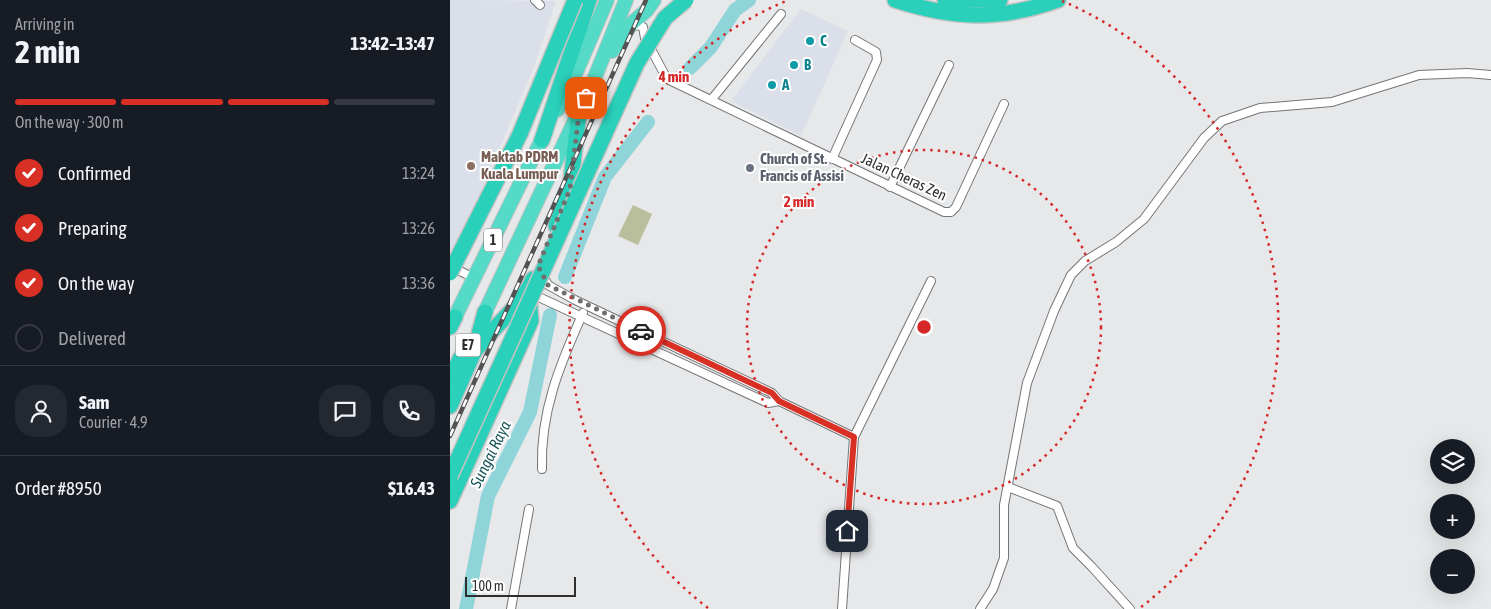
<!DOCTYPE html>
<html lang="en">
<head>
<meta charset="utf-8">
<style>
	:root { --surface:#171b24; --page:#242831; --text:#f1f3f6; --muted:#9ea1a6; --line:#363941; --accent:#d93025 }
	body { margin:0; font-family:"Asap Condensed",sans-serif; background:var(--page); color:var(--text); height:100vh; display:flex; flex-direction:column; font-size:19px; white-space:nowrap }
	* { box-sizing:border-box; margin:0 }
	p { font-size:16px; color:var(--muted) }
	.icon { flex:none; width:28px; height:28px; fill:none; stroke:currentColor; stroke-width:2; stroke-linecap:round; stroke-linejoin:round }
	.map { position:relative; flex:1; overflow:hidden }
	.drawer { display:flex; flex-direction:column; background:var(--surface); width:450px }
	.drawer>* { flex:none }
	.buttons { position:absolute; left:980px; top:439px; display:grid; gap:10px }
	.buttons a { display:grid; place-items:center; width:45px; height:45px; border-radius:50%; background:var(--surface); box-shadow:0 5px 20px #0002; font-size:25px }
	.scale { position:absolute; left:15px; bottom:12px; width:111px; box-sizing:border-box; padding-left:5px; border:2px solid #2e2e2f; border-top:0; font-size:14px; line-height:18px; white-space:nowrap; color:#2e2e2f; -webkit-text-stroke:4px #fff; paint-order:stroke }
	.pin { position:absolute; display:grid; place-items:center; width:42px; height:42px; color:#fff; margin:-21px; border-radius:10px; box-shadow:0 2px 8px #0006 }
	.courier { position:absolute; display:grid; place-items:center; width:50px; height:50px; margin:-25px; border:4px solid #d93025; border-radius:50%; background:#fff; color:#222; box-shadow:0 1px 6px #0007 }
	.head em { font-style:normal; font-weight:700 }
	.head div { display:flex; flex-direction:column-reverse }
	.head { display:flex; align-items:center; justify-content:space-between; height:85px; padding:0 15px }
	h1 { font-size:32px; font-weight:700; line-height:38px }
	.bar { display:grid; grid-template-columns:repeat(4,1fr); gap:8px 5px; align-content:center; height:60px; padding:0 15px }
	.bar i { height:6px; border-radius:4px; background:var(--line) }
	.bar .current { background:var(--accent) }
	.bar p { grid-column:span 4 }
	.line { display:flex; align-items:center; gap:12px; padding:0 15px; border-top:1px solid var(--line) }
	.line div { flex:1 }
	.round { display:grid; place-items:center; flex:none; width:52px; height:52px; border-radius:20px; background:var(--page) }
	ol { padding:0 15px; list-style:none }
	li { display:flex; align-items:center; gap:15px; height:55px }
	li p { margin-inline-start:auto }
	li .icon { padding:5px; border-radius:50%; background:var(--accent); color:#fff; stroke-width:4 }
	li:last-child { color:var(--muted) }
	li i { width:28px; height:28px; border:2px solid var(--line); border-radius:50% }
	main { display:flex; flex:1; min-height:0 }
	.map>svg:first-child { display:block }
	.built { fill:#dbdfe9 }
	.green { fill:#b9bf9d }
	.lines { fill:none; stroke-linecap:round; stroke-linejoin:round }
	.river { stroke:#8ed4d8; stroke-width:14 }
	.minor-casing { stroke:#747577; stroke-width:10 }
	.trunk-casing { stroke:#c4c4c5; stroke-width:16 }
	.motorway-casing { stroke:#c4c4c5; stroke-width:18 }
	.minor { stroke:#fff; stroke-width:8 }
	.trunk { stroke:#54dac7; stroke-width:14 }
	.motorway { stroke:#2ad0b9; stroke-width:15 }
	.rail-casing { stroke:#525253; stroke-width:4.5 }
	.rail { stroke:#fff; stroke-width:2.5; stroke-dasharray:8; stroke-linecap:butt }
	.motorway-bridge-casing { stroke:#c4c4c5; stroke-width:18; stroke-linecap:butt }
	.motorway-bridge { stroke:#2ad0b9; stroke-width:15 }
	.done { stroke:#6f6f70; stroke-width:5; stroke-dasharray:0 9 }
	.route { stroke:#d93025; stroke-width:6 }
	.ring { fill:none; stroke:#d62828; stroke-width:2.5; stroke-dasharray:2.5 5 }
	.culture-dot { fill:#0f9aa8; stroke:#fff; stroke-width:2 }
	.education-dot { fill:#8d6e63; stroke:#fff; stroke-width:2 }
	.worship-dot { fill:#6b7280; stroke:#fff; stroke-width:2 }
	.labels { text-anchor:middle; stroke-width:4; stroke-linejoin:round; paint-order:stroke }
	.shield { fill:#fff; stroke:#6d6d6d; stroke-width:1 }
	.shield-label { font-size:14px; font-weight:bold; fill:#2e2e2f }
	.culture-label { font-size:15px; font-weight:bold; fill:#0d838f; stroke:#fff; text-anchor:start }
	.education-label { font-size:15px; font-weight:bold; fill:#785e54; stroke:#fff; text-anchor:start }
	.worship-label { font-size:15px; font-weight:bold; fill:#5b616d; stroke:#fff; text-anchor:start }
	.street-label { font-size:15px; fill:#2e2e2f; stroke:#fff }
	.water-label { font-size:16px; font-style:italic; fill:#1b575a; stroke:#fff }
	.centre { fill:#d62828; stroke:#fff; stroke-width:2.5 }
	.ring-label { font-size:15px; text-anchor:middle; font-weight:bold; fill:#d62828; stroke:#fff; stroke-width:4; stroke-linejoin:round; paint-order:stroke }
</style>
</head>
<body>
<main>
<section class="drawer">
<div class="head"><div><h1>2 min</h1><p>Arriving in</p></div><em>13:42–13:47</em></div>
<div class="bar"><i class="current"></i><i class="current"></i><i class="current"></i><i></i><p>On the way · 300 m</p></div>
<ol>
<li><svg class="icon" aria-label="check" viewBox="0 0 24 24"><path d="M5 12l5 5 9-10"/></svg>Confirmed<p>13:24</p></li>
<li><svg class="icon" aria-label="check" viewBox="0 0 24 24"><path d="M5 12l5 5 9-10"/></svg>Preparing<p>13:26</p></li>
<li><svg class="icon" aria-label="check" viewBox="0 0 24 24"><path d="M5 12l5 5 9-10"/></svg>On the way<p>13:36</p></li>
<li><i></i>Delivered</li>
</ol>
<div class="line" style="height:90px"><a class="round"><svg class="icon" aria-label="person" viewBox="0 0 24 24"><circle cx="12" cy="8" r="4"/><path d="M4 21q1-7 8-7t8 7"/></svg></a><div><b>Sam</b><p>Courier · 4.9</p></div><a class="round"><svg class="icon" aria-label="chat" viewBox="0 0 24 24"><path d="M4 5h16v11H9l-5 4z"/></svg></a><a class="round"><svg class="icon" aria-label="phone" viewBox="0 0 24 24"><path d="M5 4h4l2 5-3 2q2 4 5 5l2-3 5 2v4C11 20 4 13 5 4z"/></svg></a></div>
<div class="line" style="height:65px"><div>Order #8950</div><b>$16.43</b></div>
</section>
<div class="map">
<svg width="1041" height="609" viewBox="0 0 1041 609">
	<rect width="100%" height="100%" fill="#e7e8ea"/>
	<!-- built -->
	<g class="built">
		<polygon points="0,0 106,1 84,67 0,265"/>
		<polygon points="351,9 398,31 351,136 281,101"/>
	</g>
	<!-- green -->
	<polygon class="green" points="183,205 202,214 188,245 168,236"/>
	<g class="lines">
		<!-- river -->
		<g class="river">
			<polyline points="240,68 261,47 285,10 299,0"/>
			<polyline points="115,277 155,177 198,122"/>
			<polyline points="16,609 38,496 80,412 100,315"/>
		</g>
		<!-- minor casing -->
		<g class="minor-casing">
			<g id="minor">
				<polyline points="85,0 90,5"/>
				<polyline points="182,27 188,25 193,27 195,38 217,79 494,212 501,212 506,207 554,104"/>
				<polyline points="262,99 331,14"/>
				<polyline points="382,159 427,60 426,52 405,40"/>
				<polyline points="440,187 499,65"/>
				<polyline points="2,267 24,278"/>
				<polyline points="92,274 98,285 125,300 322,393 329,401 404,437"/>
				<polyline points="80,293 318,403 329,401"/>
				<path d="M92,469c-2,-57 18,-105 41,-156"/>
				<polyline points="558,487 607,506 623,548 642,567 680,609"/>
				<polyline points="61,609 79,509"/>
				<polyline points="392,609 404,437 481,281"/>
				<polyline points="530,609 543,589 554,558 554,505 577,383 604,311 621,275 635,261 666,242 694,219 754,138 772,121 810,108 882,102 969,75 1017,73 1041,75"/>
			</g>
		</g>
		<!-- trunk casing -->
		<g class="trunk-casing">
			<g id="trunk">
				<polyline points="162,51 182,23 197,10 204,0"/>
				<polyline points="107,110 127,70 157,0"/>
				<polyline points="35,312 143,82 176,0"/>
				<polyline points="5,317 96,131"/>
			</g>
		</g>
		<!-- motorway casing -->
		<g class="motorway-casing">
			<g id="motorway">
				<path d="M445,0c59,19 104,21 163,0"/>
				<polyline points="495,0 550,0"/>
				<polyline points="92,140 139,0"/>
				<polyline points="106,226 120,189 129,113"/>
				<polyline points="0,327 5,317"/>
				<path d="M24,352c17,-23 50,-49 59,-73"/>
				<polyline points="0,379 11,357"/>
				<polyline points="0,406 24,352 35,312"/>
				<polyline points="0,501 81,321 79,298"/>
			</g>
		</g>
		<!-- minor -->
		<use href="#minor" class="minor"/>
		<!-- trunk -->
		<use href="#trunk" class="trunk"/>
		<!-- motorway -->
		<use href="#motorway" class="motorway"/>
		<!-- rail casing -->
		<g class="rail-casing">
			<polyline id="rail" points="0,436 196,0"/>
		</g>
		<!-- rail -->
		<use href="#rail" class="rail"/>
		<!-- motorway-bridge casing -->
		<g class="motorway-bridge-casing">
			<g id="motorway-bridge">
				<polyline points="0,273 70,134 125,0"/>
				<polyline points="0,476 187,63 215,18 236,0"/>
			</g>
		</g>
		<!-- motorway-bridge -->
		<use href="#motorway-bridge" class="motorway-bridge"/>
	</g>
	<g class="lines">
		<!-- done -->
		<polyline class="done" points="136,98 129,113 120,189 88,266 98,285 191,331"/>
		<!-- route -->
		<polyline class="route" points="191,331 322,393 329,401 404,437 397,531"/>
	</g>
	<!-- distance rings -->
	<g class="ring">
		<circle cx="474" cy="327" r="177"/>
		<path d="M258 608A354 354 0 0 1 336 1M612 1A354 354 0 0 1 690 608"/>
	</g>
	<!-- markers -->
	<g class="culture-dot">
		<circle cx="360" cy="41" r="5"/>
		<circle cx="344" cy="65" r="5"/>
		<circle cx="322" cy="85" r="5"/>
	</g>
	<circle class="education-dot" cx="21" cy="166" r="5"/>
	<circle class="worship-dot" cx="300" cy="168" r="5"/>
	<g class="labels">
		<!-- shield labels -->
		<g class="shield">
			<rect x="34" y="228.5" width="18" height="23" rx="4"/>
			<rect x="5.5" y="333.5" width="25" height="23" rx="4"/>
		</g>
		<g class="shield-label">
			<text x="43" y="245">1</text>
			<text x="18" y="350">E7</text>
		</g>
		<!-- culture labels -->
		<g class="culture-label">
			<text x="370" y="46">C</text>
			<text x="354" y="70">B</text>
			<text x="332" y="90">A</text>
		</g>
		<!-- education labels -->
		<g class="education-label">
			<text x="31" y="162">Maktab PDRM<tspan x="31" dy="17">Kuala Lumpur</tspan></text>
		</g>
		<!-- worship labels -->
		<g class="worship-label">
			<text x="310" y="164">Church of St.<tspan x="310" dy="17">Francis of Assisi</tspan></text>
		</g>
		<!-- street labels -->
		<g class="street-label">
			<text transform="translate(454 177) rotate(25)" y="5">Jalan Cheras Zen</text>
		</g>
		<!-- water labels -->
		<g class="water-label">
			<text transform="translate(40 454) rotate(-64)" y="6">Sungai Raya</text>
		</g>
	</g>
	<circle cx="474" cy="327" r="8" class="centre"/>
	<g class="ring-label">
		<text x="224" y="82">4 min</text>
		<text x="349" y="207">2 min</text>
	</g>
</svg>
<div class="buttons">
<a><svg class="icon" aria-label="layers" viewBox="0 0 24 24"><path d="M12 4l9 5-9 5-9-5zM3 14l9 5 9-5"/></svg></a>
<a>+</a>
<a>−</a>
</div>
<div class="scale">100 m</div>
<div class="pin" style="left:136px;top:98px;background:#ea580c"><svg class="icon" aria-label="bag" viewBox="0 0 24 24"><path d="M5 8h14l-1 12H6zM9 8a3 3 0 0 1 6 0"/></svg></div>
<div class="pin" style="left:397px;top:531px;background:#1f2937"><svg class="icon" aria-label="home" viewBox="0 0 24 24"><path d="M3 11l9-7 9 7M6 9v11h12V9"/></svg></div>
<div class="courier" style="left:191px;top:331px"><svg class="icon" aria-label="car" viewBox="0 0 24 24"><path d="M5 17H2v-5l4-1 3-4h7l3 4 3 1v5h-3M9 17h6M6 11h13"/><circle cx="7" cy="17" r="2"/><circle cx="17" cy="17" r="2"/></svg></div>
</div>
</main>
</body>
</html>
